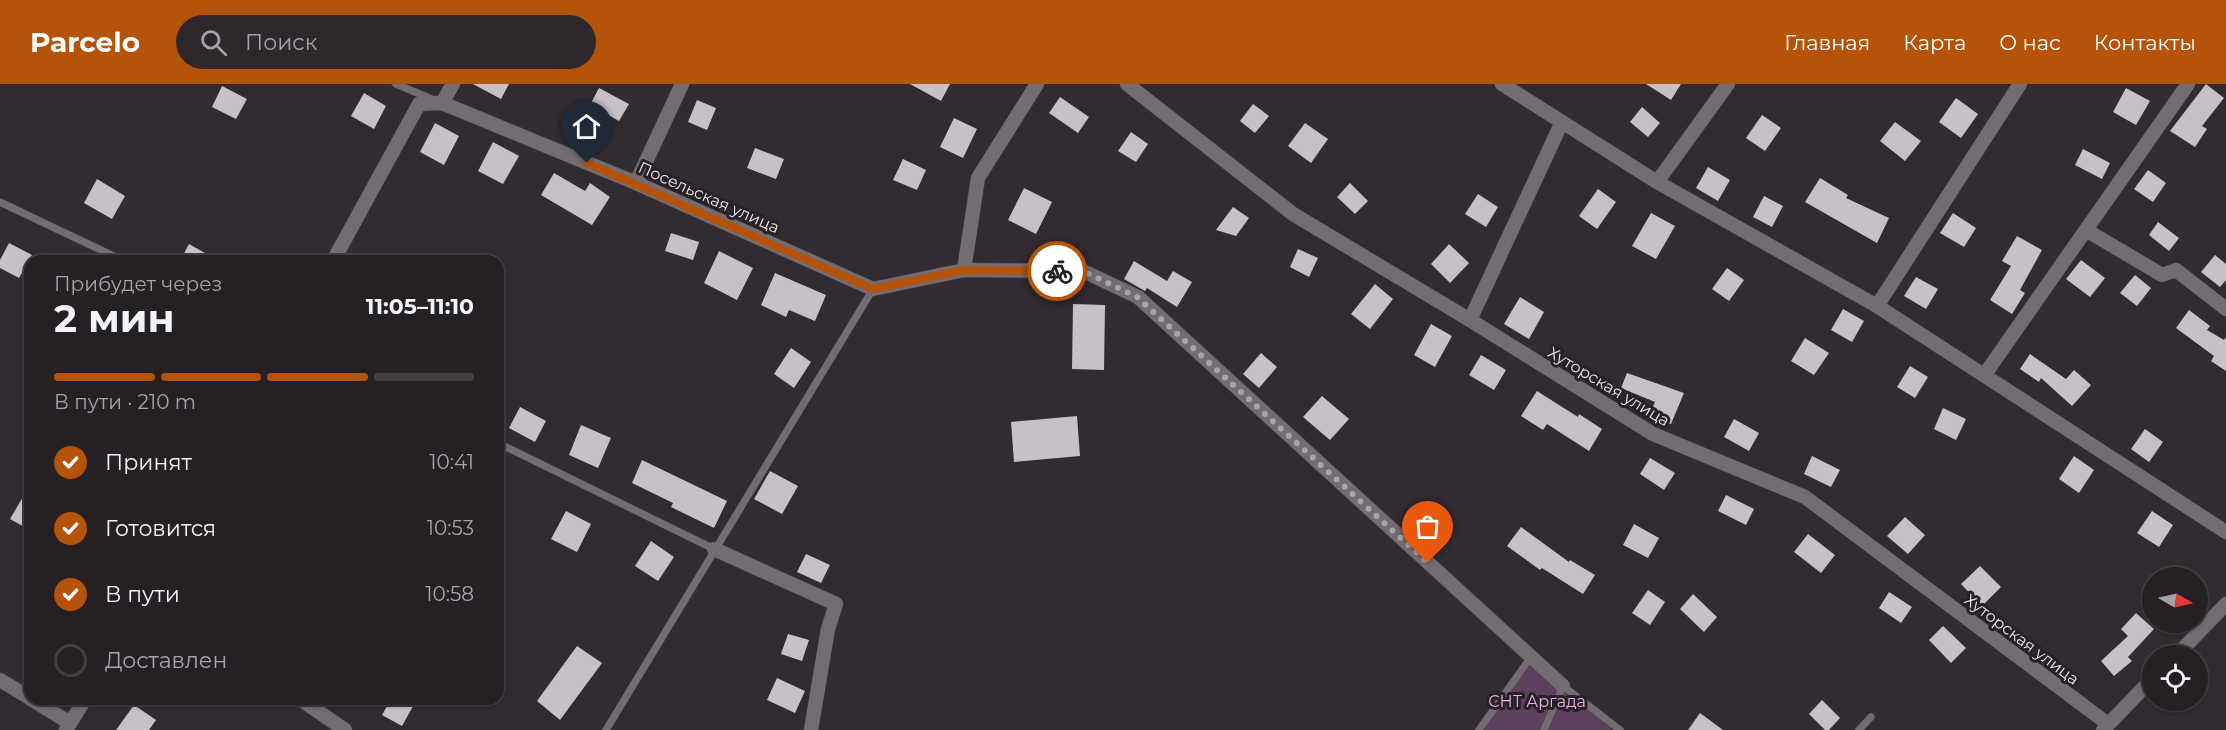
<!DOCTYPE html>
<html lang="ru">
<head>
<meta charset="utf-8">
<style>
	:root { --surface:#262025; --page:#2e282d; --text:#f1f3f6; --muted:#a4a3a7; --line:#423e42; --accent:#b45309 }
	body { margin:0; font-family:Montserrat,sans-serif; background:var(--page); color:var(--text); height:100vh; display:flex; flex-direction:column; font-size:22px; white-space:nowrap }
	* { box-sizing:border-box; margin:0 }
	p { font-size:20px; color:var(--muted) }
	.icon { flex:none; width:33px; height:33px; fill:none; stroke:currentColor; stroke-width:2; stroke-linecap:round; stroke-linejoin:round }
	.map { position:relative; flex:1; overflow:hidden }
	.drawer { position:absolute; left:24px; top:171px; width:480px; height:450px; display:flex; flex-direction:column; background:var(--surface); border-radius:18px; box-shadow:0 2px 4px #0004,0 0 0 2px var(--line) }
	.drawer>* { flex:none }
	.needle { width:39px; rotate:99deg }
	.controls { position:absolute; left:2142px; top:483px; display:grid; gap:12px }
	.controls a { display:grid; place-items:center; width:66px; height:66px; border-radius:50%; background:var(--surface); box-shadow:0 2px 4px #0004,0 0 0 2px var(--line); font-size:30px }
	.pin { position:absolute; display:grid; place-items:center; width:51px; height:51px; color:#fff; margin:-62px -26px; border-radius:50% 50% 50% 0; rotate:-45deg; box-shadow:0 0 6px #0007 }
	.pin .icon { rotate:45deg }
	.courier { position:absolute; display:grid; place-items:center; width:60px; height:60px; margin:-30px; border:4px solid #b45309; border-radius:50%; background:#fff; color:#222; box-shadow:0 2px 8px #0007 }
	.overview em { font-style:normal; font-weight:700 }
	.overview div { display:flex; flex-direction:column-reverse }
	.overview { display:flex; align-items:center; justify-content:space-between; height:102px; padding:0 30px }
	h1 { font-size:39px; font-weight:700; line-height:45px }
	.bar { display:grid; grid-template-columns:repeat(4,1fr); gap:9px 6px; align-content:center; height:72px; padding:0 30px }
	.bar i { height:8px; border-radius:4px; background:var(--line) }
	.bar .selected { background:var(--accent) }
	.bar p { grid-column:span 4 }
	ol { padding:0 30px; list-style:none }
	li { display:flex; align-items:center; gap:18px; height:66px }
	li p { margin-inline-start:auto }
	li .icon { padding:6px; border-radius:50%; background:var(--accent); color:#fff; stroke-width:4 }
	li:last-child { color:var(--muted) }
	li i { width:33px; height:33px; border:3px solid var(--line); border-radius:50% }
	header { display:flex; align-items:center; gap:36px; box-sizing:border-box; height:84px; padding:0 30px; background:var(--accent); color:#fff }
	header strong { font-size:28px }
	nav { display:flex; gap:33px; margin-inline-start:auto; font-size:21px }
	.search { width:420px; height:54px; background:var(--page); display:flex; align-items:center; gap:15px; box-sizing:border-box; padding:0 21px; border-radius:33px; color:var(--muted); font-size:22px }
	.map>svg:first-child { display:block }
	.green { fill:#5d405b }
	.building { fill:#c8c0c7 }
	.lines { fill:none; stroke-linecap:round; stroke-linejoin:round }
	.lane-casing { stroke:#4c464b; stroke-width:8 }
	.street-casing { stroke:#4c464b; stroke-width:15 }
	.lane { stroke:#746c73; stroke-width:7 }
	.street { stroke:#746c73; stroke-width:14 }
	.done { stroke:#a9a4a9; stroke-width:6; stroke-dasharray:0 10.8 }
	.route { stroke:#b45309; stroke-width:8 }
	.labels { text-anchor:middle; stroke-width:6; stroke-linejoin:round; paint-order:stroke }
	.street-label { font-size:16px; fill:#e9e5e9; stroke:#282227 }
	.park-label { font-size:16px; fill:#e5afe2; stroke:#282227 }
</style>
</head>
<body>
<header>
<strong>Parcelo</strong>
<div class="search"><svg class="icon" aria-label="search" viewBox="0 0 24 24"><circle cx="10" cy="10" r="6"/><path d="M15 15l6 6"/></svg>Поиск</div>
<nav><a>Главная</a><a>Карта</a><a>О нас</a><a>Контакты</a></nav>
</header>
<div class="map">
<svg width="2226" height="646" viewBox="0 0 2226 646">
	<rect width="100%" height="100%" fill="#322b31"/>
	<!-- green -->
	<polygon class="green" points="1531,573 1612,640 1610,646 1477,646"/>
	<!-- building -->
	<g class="building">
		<polygon points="473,0 509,0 501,15"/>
		<polygon points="910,0 950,0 941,17"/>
		<polygon points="1646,0 1681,0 1671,16"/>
		<polygon points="2206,0 2224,14 2202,42 2207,45 2195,63 2170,47"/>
		<polygon points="222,2 247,15 236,35 212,23"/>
		<polygon points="599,4 629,20 619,37 590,21"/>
		<polygon points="2126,4 2150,17 2136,41 2113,28"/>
		<polygon points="364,9 386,22 374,45 351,32"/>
		<polygon points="1060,13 1089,33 1078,49 1049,29"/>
		<polygon points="1956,14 1978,30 1961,54 1939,38"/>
		<polygon points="697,16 716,24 707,46 688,38"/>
		<polygon points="1253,20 1269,32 1255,49 1240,37"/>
		<polygon points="1642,23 1660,39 1648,53 1630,38"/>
		<polygon points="1762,31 1781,44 1765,67 1746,54"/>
		<polygon points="954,34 977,45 963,74 940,63"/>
		<polygon points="1895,38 1921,57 1905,77 1880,57"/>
		<polygon points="435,39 459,52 444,81 420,68"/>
		<polygon points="1305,39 1328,55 1311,79 1288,62"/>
		<polygon points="1131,48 1148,60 1136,78 1118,67"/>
		<polygon points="493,58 519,72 503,100 478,87"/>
		<polygon points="755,64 784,75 776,95 747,84"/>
		<polygon points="2083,65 2110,79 2102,95 2075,81"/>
		<polygon points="903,75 926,86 917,106 893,96"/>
		<polygon points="1708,83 1730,96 1718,117 1696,104"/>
		<polygon points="2148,86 2166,99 2153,118 2134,105"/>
		<polygon points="554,89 585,107 590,99 610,113 592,141 541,111"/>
		<polygon points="1820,94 1848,111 1846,114 1889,134 1877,159 1805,118"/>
		<polygon points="97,95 125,112 112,135 84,119"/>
		<polygon points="1350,99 1368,117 1355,130 1337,113"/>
		<polygon points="1024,104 1052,118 1036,150 1008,136"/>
		<polygon points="1598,105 1616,118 1597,145 1579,132"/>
		<polygon points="1478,110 1498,123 1486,143 1465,130"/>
		<polygon points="1764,112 1783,122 1772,143 1753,133"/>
		<polygon points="1233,123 1249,134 1236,152 1216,146"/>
		<polygon points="1651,129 1675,142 1656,175 1632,162"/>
		<polygon points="1953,129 1976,144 1964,163 1940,149"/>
		<polygon points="2158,138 2179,154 2169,167 2149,151"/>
		<polygon points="671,149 699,158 693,176 665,167"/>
		<polygon points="2017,152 2042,166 2020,206 2025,209 2012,230 1990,216 2011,182 2002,177"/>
		<polygon points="9,159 32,171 19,194 0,184 0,176"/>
		<polygon points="189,160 219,177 180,177"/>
		<polygon points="1449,160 1469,179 1450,199 1431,180"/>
		<polygon points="1298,165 1318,174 1309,193 1290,183"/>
		<polygon points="719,167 753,184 737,216 704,199"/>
		<polygon points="2215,171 2226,180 2226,196 2220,203 2201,188"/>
		<polygon points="2081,176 2105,194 2090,213 2066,195"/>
		<polygon points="1134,177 1167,197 1173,187 1192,198 1177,223 1147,204 1145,207 1124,195"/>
		<polygon points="1727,184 1744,196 1729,217 1712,205"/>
		<polygon points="775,189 826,211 815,237 789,226 786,233 761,221"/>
		<polygon points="2135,191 2151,204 2137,222 2120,209"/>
		<polygon points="1916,193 1938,205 1926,225 1904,212"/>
		<polygon points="1375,200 1393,215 1370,245 1351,230"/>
		<polygon points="1520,213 1544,228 1529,255 1504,240"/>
		<polygon points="1073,220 1105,221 1104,286 1072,285"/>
		<polygon points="1843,225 1864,237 1852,258 1831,246"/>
		<polygon points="2189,226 2210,242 2207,246 2224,256 2226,253 2226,287 2211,277 2214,272 2176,244"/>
		<polygon points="1431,240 1452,252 1435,283 1414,271"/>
		<polygon points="1805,254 1829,269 1814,291 1791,277"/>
		<polygon points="791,264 811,278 794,304 774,290"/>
		<polygon points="1261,269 1277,283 1259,304 1243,290"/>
		<polygon points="2030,270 2066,295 2074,286 2091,301 2072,322 2041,294 2039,298 2020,285"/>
		<polygon points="1481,271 1506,286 1494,306 1469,291"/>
		<polygon points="1910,282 1928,293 1915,314 1897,303"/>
		<polygon points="1627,289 1684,309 1671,340 1649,331 1655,318 1621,304"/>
		<polygon points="1537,307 1578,333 1579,330 1602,345 1589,367 1547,340 1543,346 1521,332"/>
		<polygon points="1322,312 1349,335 1330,356 1303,333"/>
		<polygon points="520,323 546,337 535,358 509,344"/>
		<polygon points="1943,324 1966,335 1956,356 1934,345"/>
		<polygon points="1077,332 1080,372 1014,378 1011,338"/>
		<polygon points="1734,335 1759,349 1749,367 1724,353"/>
		<polygon points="581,341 611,354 598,384 569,371"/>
		<polygon points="2145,345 2163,358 2149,378 2131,365"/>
		<polygon points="1812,372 1840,386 1831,403 1804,390"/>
		<polygon points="2074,372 2094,386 2079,409 2059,395"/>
		<polygon points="1650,374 1675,389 1664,406 1640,390"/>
		<polygon points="642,376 727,417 714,444 671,423 673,419 632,399"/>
		<polygon points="770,387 798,402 782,430 754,415"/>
		<polygon points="30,401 30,446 10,435"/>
		<polygon points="1726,411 1754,425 1746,441 1718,427"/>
		<polygon points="566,427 591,440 577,468 551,455"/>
		<polygon points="2152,427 2173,441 2159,463 2137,449"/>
		<polygon points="1905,433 1925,451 1908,470 1887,452"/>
		<polygon points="1634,440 1659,454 1648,474 1623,461"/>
		<polygon points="1521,443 1569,478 1570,476 1595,491 1583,510 1542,484 1540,486 1507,462"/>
		<polygon points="1808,450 1835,471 1821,489 1794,468"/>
		<polygon points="651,457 674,473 658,497 635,482"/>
		<polygon points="806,470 830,481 821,499 797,488"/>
		<polygon points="1980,482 2001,503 1982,522 1961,500"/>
		<polygon points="1648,506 1665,518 1650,541 1632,529"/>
		<polygon points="1889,508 1912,523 1901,539 1879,524"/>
		<polygon points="1693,510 1717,533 1704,548 1680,525"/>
		<polygon points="2136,529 2154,545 2128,573 2132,577 2114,592 2101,577 2128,552 2121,545"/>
		<polygon points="1943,542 1966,564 1951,579 1929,556"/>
		<polygon points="788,550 809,556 802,577 781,570"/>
		<polygon points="577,562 602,579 560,636 537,617"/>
		<polygon points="777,594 805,607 795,629 767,616"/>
		<polygon points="391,615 417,615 402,642 382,631"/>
		<polygon points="1822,616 1840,634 1829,646 1825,646 1809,630"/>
		<polygon points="134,621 156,636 149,646 116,646"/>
		<polygon points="1700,629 1723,646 1688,646"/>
	</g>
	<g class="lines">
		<!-- lane casing -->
		<g class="lane-casing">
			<g id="lane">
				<polyline points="396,0 434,16"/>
				<polyline points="0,118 124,177"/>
				<polyline points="498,359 714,465"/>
				<polyline points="606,646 873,205"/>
				<polyline points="1479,646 1531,573"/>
				<polyline points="1544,646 1563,602 1620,646"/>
				<polyline points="1859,646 1871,633"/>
			</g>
		</g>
		<!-- street casing -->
		<g class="street-casing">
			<g id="street">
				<polyline points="1127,0 1293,130 1470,236 1653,350 1805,413 2108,640"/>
				<polyline points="1502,0 1657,98 1877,222 2226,448"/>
				<polyline points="442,19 453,0"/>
				<polyline points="1657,98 1728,0"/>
				<polyline points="636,99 682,0"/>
				<polyline points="2086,146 2162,191 2176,186 2226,225"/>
				<polyline points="333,177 419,20 442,19 636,99 873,205 964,186 1083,187 1138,213 1563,602"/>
				<polyline points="964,186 978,94 1037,0"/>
				<polyline points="1877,222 2020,0"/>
				<polyline points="1470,236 1562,38"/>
				<polyline points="1985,290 2188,0"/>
				<polyline points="714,465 836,520 828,545 811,646"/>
				<polyline points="2176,572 2226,520"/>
				<polyline points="0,596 30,614"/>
				<polyline points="31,615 70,639"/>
				<polyline points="300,615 345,646"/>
				<polyline points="66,646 85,615"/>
				<polyline points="2103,646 2152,595"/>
			</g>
		</g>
		<!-- lane -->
		<use href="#lane" class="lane"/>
		<!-- street -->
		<use href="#street" class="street"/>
	</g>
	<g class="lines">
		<!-- done -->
		<polyline class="done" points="1057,187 1083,187 1137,213 1428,479"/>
		<!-- route -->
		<polyline class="route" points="587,79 873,205 964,186 1057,187"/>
	</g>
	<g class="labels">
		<!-- street labels -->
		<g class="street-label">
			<text transform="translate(709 113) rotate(24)" y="6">Посельская улица</text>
			<text transform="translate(1609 302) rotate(31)" y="6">Хуторская улица</text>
			<text transform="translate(2022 555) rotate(37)" y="6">Хуторская улица</text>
		</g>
		<!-- park labels -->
		<g class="park-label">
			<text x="1537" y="623">СНТ Аргада</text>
		</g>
	</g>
</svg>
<div class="controls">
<a><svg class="needle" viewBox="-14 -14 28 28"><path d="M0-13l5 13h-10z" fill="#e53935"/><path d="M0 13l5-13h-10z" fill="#a4a3a7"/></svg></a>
<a><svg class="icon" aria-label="locate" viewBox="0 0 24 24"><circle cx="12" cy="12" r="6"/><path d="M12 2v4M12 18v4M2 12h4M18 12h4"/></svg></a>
</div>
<div class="pin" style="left:1428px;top:479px;background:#ea580c"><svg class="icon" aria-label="bag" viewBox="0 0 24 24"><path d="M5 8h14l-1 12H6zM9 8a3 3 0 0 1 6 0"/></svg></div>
<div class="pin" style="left:587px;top:79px;background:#1f2937"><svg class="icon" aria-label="home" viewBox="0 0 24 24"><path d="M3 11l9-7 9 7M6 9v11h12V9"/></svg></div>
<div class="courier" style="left:1057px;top:187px"><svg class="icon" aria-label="bike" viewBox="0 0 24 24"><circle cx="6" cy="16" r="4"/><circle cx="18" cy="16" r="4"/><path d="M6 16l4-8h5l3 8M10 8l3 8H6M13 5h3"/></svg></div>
<section class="drawer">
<div class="overview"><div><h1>2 мин</h1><p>Прибудет через</p></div><em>11:05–11:10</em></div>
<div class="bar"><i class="selected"></i><i class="selected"></i><i class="selected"></i><i></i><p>В пути · 210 m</p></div>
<ol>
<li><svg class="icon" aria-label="check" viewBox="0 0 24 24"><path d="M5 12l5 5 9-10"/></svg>Принят<p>10:41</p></li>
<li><svg class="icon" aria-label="check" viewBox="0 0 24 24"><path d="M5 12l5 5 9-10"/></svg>Готовится<p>10:53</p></li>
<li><svg class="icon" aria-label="check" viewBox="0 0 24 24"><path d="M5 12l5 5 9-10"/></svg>В пути<p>10:58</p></li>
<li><i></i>Доставлен</li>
</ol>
</section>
</div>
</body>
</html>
